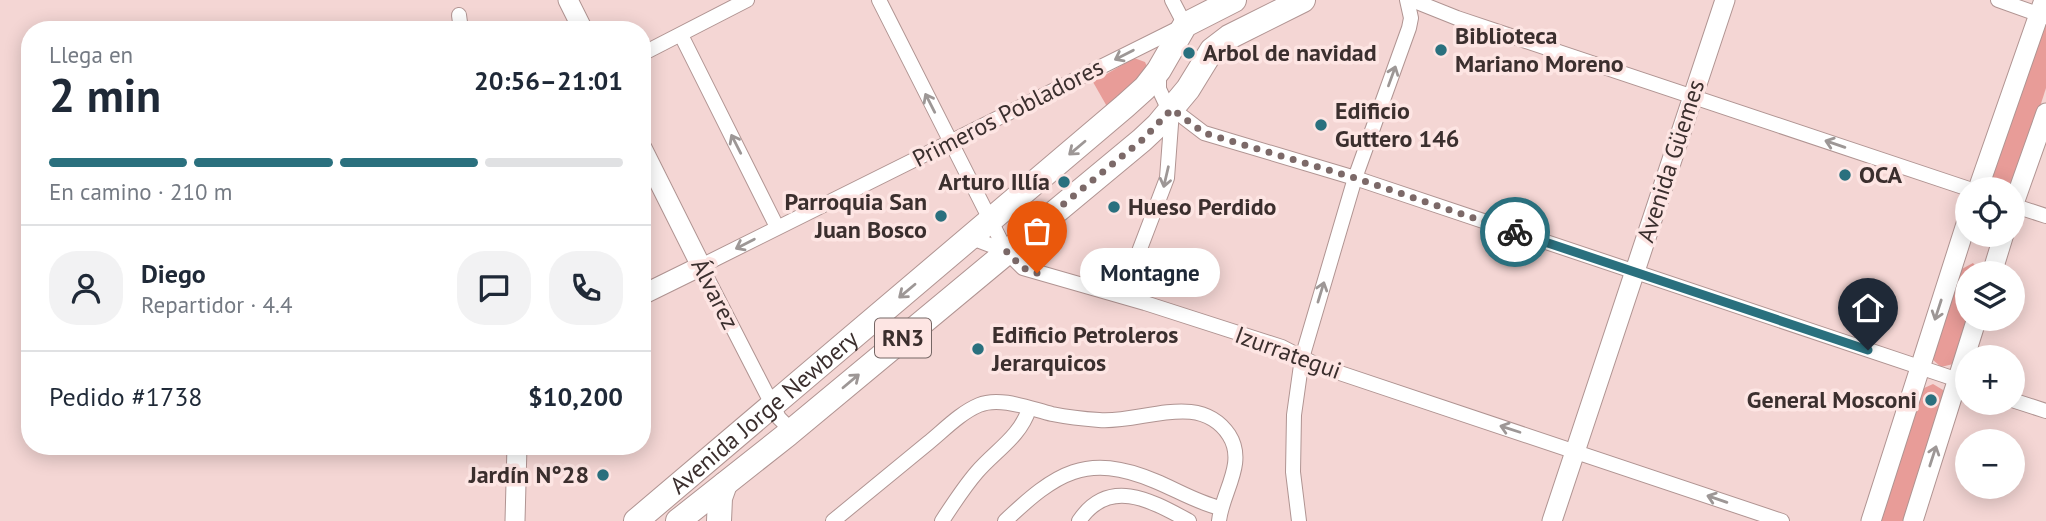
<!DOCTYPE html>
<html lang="es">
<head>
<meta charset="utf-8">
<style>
	:root { --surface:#fff; --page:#f2f2f3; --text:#1f2937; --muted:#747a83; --line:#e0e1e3; --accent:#2a707e }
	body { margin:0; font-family:"PT Sans",sans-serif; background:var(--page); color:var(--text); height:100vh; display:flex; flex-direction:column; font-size:26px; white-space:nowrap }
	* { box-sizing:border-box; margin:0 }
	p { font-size:23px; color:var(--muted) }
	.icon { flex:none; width:38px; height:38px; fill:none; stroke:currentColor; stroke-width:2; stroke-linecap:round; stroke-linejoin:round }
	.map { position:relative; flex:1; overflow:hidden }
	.panel { position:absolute; left:21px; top:21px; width:630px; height:434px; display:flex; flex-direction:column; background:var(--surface); border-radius:28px; box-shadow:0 4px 18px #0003 }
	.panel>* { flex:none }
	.tools { position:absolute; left:1955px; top:177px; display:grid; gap:14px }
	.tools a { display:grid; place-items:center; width:70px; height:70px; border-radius:50%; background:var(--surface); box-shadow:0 4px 18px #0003; font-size:35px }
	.pin { position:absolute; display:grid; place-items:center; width:60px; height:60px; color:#fff; margin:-72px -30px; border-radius:50% 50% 50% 0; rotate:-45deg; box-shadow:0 0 7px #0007 }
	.pin .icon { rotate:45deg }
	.courier { position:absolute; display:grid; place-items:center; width:70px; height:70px; margin:-35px; border:5px solid #2a707e; border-radius:50%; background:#fff; color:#222; box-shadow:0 2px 9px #0007 }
	.bubble { position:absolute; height:49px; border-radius:24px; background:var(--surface); box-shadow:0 4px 18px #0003; font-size:23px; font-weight:600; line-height:49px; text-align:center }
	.head em { font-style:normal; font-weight:600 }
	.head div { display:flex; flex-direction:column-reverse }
	.head { display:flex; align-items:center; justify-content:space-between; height:119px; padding:0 28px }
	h1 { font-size:46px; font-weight:600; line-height:52px }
	.bar { display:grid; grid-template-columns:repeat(4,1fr); gap:10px 7px; align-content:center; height:84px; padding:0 28px }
	.bar i { height:9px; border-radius:5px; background:var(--line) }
	.bar .current { background:var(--accent) }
	.bar p { grid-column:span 4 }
	.line { display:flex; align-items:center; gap:18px; padding:0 28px; border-top:2px solid var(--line) }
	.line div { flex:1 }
	.round { display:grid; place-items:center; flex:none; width:74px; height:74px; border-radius:28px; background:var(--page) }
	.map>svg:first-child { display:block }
	.green { fill:#e89c98 }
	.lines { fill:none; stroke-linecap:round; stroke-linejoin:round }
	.street-casing { stroke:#b09492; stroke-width:16 }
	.secondary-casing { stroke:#b09492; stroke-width:21 }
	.highway-casing { stroke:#b09492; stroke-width:26 }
	.street { stroke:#fff; stroke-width:14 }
	.secondary { stroke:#fff; stroke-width:19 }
	.highway { stroke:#fff; stroke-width:24 }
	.oneway { stroke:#9d9796 }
	.done { stroke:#7c6968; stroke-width:7; stroke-dasharray:0 12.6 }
	.route { stroke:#2a707e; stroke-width:9 }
	.poi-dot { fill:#2a707e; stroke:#fde5e3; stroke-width:2.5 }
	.labels { text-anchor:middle; stroke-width:7; stroke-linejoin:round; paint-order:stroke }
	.shield { fill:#fde5e3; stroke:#756664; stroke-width:2 }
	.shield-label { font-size:23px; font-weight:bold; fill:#3b2f2e }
	.poi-label { font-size:24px; font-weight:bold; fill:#3b2f2e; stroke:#fde5e3; text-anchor:start }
	.street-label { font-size:24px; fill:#3b2f2e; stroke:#fde5e3 }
</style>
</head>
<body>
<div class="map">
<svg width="2046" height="521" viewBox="0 0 2046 521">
	<rect width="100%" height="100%" fill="#f4d6d4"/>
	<!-- green -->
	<g class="green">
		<polygon points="2044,26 2046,26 2046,88 2016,181 2009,189 1998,189 1990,182"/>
		<polygon points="1134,58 1145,62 1148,69 1109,110 1093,82"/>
		<polygon points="1973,263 1981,273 1967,273 1967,318 1953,364 1941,367 1932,359 1960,270"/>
		<polygon points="1933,384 1943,390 1943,397 1903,521 1877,521 1922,389"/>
	</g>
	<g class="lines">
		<!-- street casing -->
		<g class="street-casing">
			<g id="street">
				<polyline points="879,0 1006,251 1023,268 1145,303 1282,347 1319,366 1782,521"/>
				<polyline points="1412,0 1457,18 1969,189"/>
				<polyline points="1998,0 2046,17"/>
				<polyline points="459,15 461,30"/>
				<polyline points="681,35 777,227"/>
				<polyline points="642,54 747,0"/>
				<polyline points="1159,73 1159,89 1166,104 1204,133 1355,178 1967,383"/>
				<polyline points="2012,205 2046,216"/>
				<polyline points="966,244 977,240 1006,251"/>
				<polyline points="1122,296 1167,178 1172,111"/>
				<polyline points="2012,400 2046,411"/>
				<polyline points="799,425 788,427 779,418 701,266 1185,25 1172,0"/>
				<path d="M833,521c32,-26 63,-52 95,-78 16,-13 32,-30 51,-38 21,-9 52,4 73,9 15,3 32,5 47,6 42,4 100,-30 130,15 18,28 -7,57 -10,86"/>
				<path d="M942,521c11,-17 22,-34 35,-49 18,-21 43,-35 52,-63"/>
				<path d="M1005,521c51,-48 81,-69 150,-40 22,9 41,21 65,27"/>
				<path d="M1079,521c30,-45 73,-20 110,0"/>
				<polyline points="1299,521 1293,472 1294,415 1302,358 1355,178 1409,28 1411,18 1407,0"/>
			</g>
		</g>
		<!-- secondary casing -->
		<g class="secondary-casing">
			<g id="secondary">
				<polyline points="568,0 583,30"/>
				<polyline points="642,148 701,266 642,295"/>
				<polyline points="1978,189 2044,0"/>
				<polyline points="2012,209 2046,113"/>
				<polyline points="1992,273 2004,234"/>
				<polyline points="515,521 517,446"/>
				<polyline points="1552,521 1725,0"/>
				<polyline points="1871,521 1967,221"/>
				<polyline points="1913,521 1977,318"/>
			</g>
		</g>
		<!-- highway casing -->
		<g class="highway-casing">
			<g id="highway">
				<path id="s1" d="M636,521l489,-415 20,-18 14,-18 26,-45 49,-25"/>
				<polyline points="678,521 788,434 1142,140 1158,125 1188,89 1212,50 1229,37 1303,0"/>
				<polyline points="719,521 720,498 725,484"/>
			</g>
		</g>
		<!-- street -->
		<use href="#street" class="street"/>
		<!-- secondary -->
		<use href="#secondary" class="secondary"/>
		<!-- highway -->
		<use href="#highway" class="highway"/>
	</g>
	<!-- one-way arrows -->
	<defs><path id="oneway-shaft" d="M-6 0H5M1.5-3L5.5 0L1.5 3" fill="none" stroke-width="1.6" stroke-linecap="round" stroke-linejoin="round" transform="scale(1.75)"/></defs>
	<g class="oneway">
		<use href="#oneway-shaft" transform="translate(1124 55) rotate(153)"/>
		<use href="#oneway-shaft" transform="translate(1392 76) rotate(-70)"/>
		<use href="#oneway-shaft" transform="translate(930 103) rotate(-117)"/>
		<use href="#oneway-shaft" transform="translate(736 144) rotate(-117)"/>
		<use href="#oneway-shaft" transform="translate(1835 144) rotate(-161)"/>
		<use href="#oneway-shaft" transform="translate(1077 148) rotate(140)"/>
		<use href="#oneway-shaft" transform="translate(1166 177) rotate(103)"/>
		<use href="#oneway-shaft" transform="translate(745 244) rotate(153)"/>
		<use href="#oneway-shaft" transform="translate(907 291) rotate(140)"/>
		<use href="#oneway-shaft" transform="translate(1321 292) rotate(-73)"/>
		<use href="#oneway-shaft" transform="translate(1938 310) rotate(108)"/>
		<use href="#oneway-shaft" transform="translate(851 381) rotate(-40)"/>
		<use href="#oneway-shaft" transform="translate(1510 429) rotate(-162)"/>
		<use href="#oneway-shaft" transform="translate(1933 456) rotate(-72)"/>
		<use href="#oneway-shaft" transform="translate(1717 499) rotate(-161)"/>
	</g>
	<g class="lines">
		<!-- done -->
		<polyline class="done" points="1037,273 1023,268 1006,251 1142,140 1172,109 1204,133 1355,178 1515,232"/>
		<!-- route -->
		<polyline class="route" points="1515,232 1868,350"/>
	</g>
	<!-- markers -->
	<g class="poi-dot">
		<circle cx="1441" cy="50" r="7"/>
		<circle cx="1189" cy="53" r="7"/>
		<circle cx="1321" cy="125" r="7"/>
		<circle cx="1845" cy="175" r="7"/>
		<circle cx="1064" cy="182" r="7"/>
		<circle cx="1114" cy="207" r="7"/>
		<circle cx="941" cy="216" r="7"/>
		<circle cx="978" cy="349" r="7"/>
		<circle cx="1931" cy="400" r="7"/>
		<circle cx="603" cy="475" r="7"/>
	</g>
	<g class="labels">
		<!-- shield labels -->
		<rect class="shield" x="875" y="318.5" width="56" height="39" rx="5"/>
		<g class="shield-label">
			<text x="903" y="346">RN3</text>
		</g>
		<!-- poi labels -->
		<g class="poi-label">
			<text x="1455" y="44">Biblioteca<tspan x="1455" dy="28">Mariano Moreno</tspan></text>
			<text x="1203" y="61">Arbol de navidad</text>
			<text x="1335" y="119">Edificio<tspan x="1335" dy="28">Guttero 146</tspan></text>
			<text x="1859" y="183">OCA</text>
			<text x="1050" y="190" text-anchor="end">Arturo Illía</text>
			<text x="927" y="210" text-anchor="end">Parroquia San<tspan x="927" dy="28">Juan Bosco</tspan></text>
			<text x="1128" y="215">Hueso Perdido</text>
			<text x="992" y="343">Edificio Petroleros<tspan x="992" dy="28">Jerarquicos</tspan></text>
			<text x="1917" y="408" text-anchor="end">General Mosconi</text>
			<text x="589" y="483" text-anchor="end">Jardín N°28</text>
		</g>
		<!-- street labels -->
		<g class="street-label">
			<text transform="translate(1008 113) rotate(-27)" y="8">Primeros Pobladores</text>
			<text transform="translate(1671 161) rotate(-72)" y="8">Avenida Güemes</text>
			<text transform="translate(715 294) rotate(63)" y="8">Álvarez</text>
			<text transform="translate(1288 353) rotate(20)" y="8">Izurrategui</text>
			<text dy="8" stroke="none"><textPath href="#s1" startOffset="168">Avenida Jorge Newbery</textPath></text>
		</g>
	</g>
</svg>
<div class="tools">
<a><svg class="icon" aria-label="locate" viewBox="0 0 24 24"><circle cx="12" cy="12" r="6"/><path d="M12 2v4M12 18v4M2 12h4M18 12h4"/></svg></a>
<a><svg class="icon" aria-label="layers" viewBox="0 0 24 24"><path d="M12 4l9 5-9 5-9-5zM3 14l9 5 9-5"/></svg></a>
<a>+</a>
<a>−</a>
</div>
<div class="pin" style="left:1037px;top:273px;background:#ea580c"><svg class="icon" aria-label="bag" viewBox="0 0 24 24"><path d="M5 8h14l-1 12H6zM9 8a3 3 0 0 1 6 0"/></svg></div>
<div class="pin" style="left:1868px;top:350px;background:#1f2937"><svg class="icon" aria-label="home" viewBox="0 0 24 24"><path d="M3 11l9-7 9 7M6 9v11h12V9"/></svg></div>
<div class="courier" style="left:1515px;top:232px"><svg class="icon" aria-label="bike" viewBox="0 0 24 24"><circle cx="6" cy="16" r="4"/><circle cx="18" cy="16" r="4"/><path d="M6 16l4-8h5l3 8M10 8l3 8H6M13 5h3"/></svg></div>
<div class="bubble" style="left:1080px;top:248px;width:140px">Montagne</div>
<section class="panel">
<div class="head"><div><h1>2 min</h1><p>Llega en</p></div><em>20:56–21:01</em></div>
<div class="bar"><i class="current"></i><i class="current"></i><i class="current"></i><i></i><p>En camino · 210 m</p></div>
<div class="line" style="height:126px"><a class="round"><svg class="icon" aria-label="person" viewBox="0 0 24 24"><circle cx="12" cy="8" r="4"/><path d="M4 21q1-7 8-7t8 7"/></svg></a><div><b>Diego</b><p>Repartidor · 4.4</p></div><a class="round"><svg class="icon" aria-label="chat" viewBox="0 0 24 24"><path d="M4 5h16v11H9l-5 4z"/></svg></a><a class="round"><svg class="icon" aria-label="phone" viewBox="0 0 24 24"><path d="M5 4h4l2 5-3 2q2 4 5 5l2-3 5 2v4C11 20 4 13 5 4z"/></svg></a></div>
<div class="line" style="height:91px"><div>Pedido #1738</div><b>$10,200</b></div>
</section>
</div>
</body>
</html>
